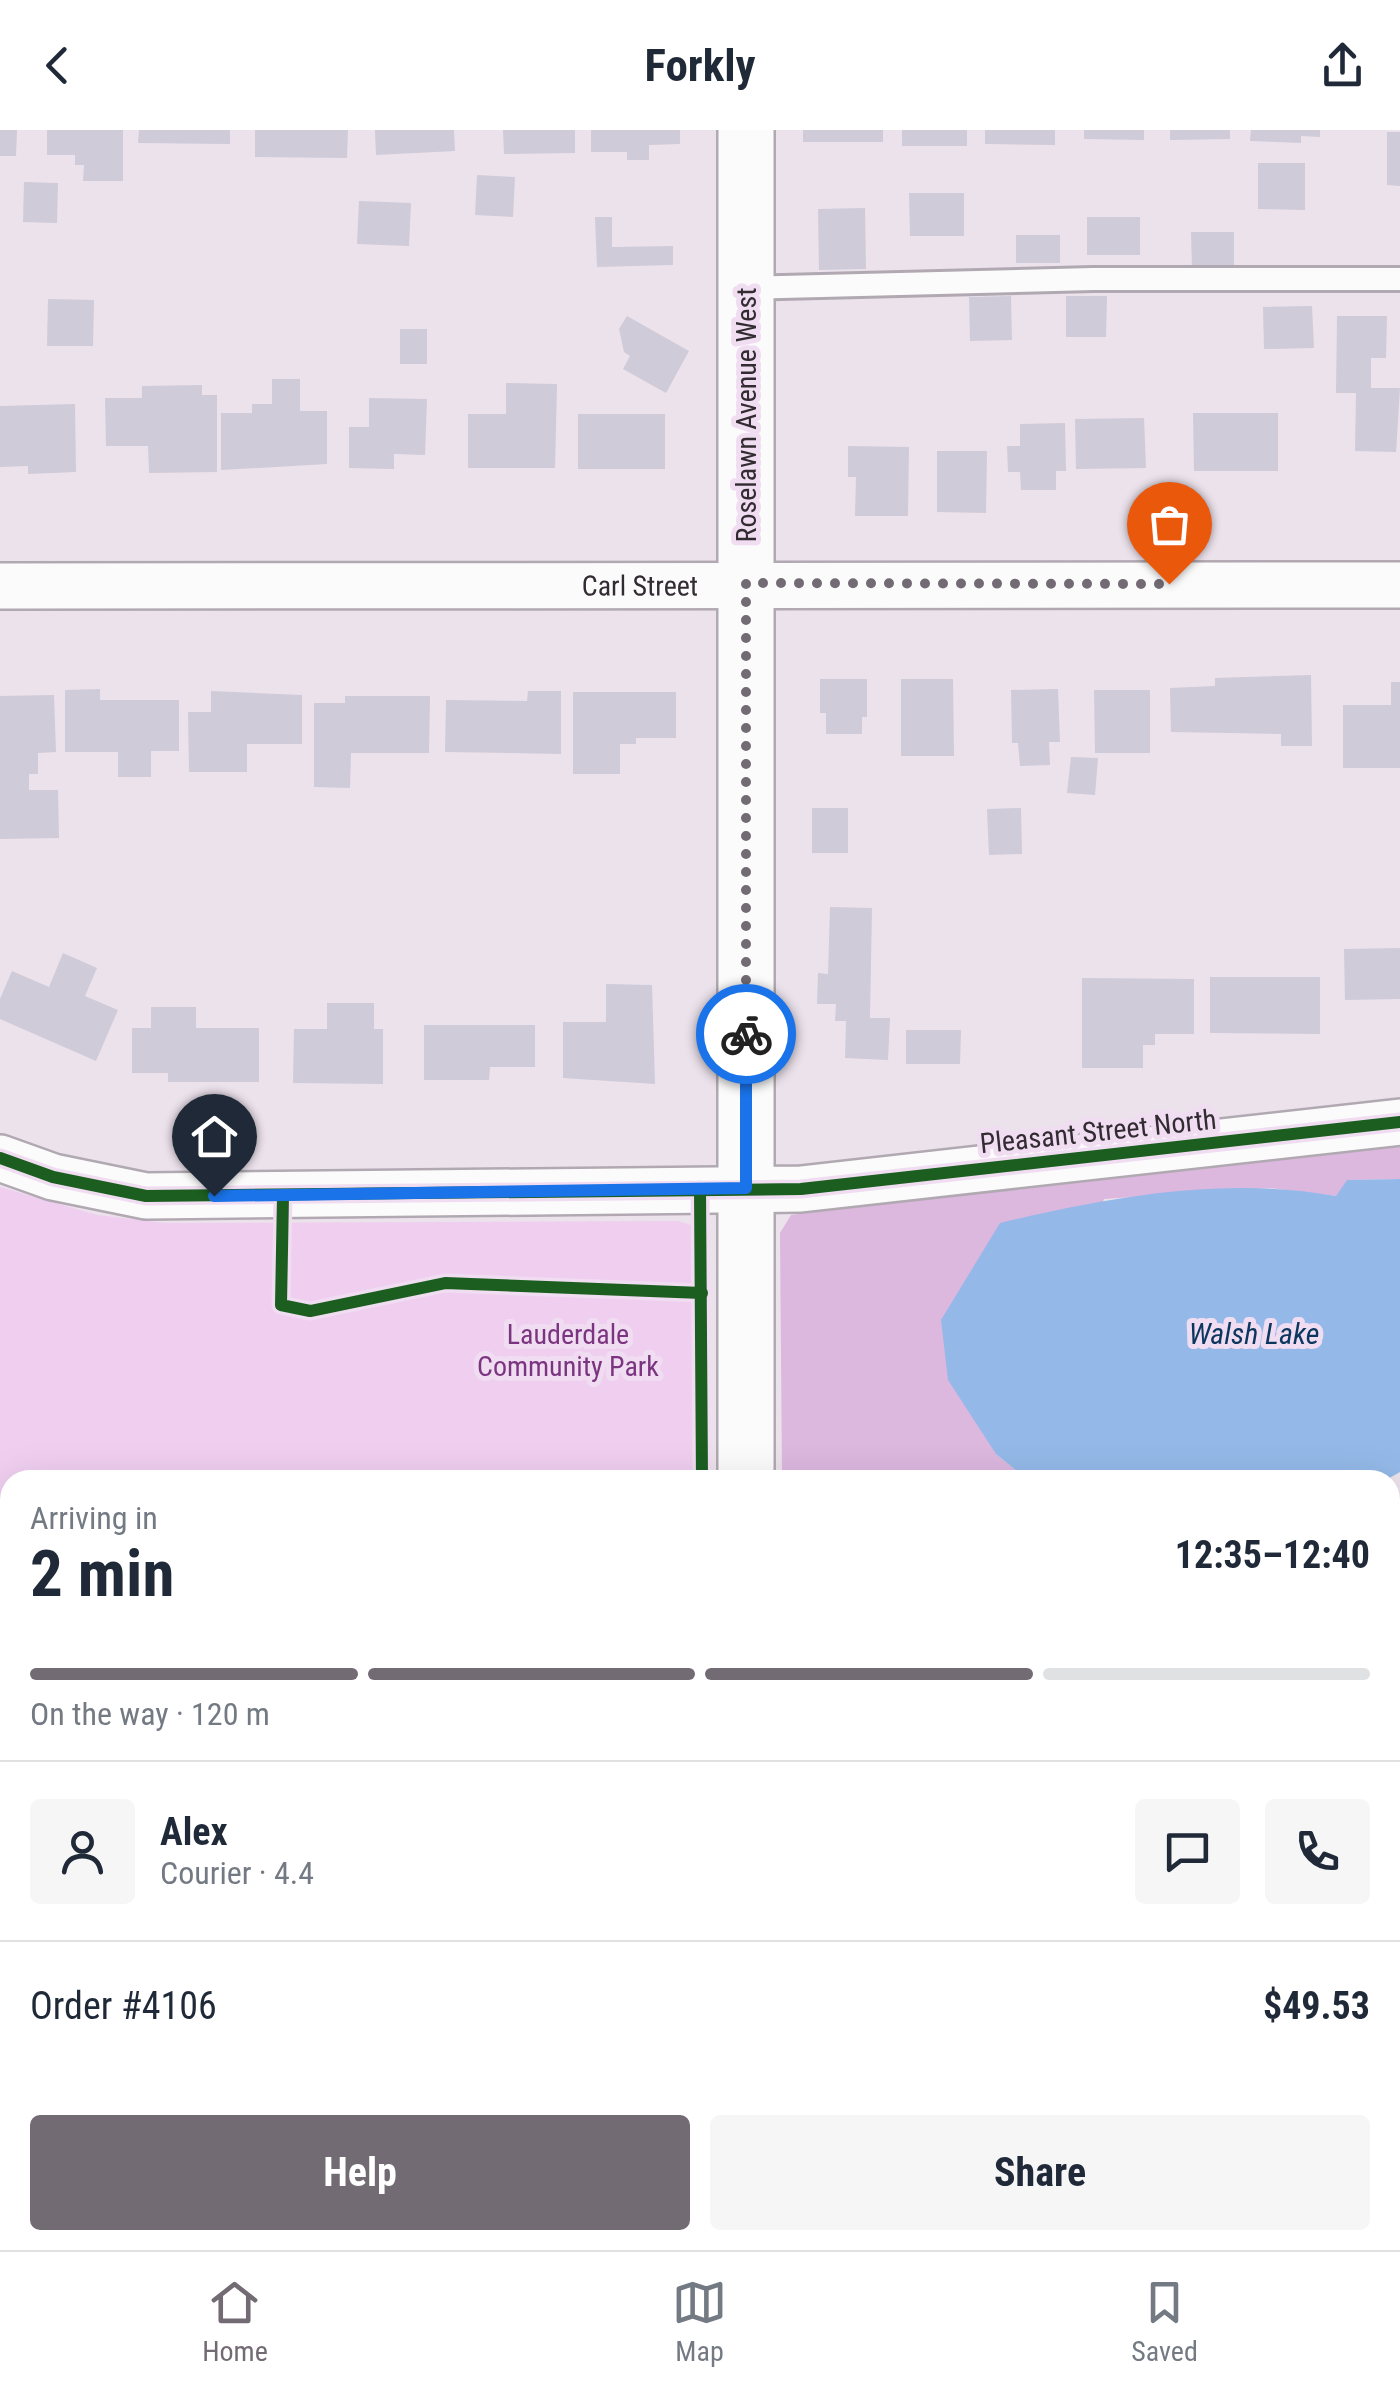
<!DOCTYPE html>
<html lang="en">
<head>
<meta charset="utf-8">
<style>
	:root { --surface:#fff; --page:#f6f6f7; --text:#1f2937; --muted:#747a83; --line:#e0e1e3; --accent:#736b73 }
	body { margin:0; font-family:"Roboto Condensed",sans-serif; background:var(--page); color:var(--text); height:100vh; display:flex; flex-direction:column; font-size:38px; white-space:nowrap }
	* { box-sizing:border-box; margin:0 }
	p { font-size:32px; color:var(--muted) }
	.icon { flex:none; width:55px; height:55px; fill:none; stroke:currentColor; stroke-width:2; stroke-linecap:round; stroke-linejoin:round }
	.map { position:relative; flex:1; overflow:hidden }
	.panel { position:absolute; left:0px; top:1340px; width:1400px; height:780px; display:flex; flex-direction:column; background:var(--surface); border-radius:30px 30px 0 0; box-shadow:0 10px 40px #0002 }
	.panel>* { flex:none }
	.pin { position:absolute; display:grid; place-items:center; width:85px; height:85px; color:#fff; margin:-102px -42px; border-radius:50% 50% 50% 0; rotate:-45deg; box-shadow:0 0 10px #0007 }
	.pin .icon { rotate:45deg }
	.courier { position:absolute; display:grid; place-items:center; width:100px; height:100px; margin:-50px; border:8px solid #1a73e8; border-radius:50%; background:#fff; color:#222; box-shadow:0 2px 12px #0007 }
	.summary em { font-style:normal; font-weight:700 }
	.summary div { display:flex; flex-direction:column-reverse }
	.summary { display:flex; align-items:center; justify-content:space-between; height:170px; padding:0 30px }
	h1 { font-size:65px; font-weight:700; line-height:75px }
	.bar { display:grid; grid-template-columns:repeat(4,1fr); gap:15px 10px; align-content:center; height:120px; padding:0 30px }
	.bar i { height:12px; border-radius:8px; background:var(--line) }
	.bar .current { background:var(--accent) }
	.bar p { grid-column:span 4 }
	.line { display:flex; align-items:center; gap:25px; padding:0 30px; border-top:2px solid var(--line) }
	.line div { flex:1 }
	.round { display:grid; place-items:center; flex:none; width:105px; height:105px; border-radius:10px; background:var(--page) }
	.action { display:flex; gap:20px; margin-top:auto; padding:20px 30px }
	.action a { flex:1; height:115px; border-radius:10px; background:var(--accent); color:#fff; font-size:40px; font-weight:700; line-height:115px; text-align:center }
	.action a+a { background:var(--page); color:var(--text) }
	header { display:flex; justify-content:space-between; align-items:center; height:130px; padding:0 30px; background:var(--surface); font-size:45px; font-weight:700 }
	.menu { display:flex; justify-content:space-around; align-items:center; height:140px; border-top:2px solid var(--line); background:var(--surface); font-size:28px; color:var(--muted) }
	.menu a { display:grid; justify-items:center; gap:5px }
	.menu .current { color:var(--accent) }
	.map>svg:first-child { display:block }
	.green { fill:#efcef0 }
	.forest { fill:#dcb7de }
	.water { fill:#94b9e8 }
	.building { fill:#cfcbd8 }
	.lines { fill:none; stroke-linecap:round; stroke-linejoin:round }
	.lane-casing { stroke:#b1a9b1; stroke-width:28 }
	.street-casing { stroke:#b1a9b1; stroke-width:50 }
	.secondary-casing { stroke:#b1a9b1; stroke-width:60 }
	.lane { stroke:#fcfbfc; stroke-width:22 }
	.street { stroke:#fcfbfc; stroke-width:45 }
	.secondary { stroke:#fcfbfc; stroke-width:55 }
	.cycleway-casing { stroke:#f0ddf1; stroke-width:19 }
	.cycleway { stroke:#1b5e20; stroke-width:12 }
	.done { stroke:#736b73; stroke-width:10; stroke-dasharray:0 18 }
	.route { stroke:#1a73e8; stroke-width:12 }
	.labels { text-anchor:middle; stroke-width:10; stroke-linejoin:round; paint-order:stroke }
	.street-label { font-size:28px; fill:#322b32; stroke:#f0ddf1 }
	.park-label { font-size:28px; fill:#7b3580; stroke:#f0ddf1 }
	.water-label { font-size:30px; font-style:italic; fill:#0b365e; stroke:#f0ddf1 }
</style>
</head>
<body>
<header><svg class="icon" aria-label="back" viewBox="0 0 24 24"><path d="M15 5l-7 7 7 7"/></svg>Forkly<svg class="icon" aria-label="share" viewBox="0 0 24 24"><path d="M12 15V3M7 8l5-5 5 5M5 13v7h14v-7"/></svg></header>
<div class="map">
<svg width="1400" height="2120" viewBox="0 0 1400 2120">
	<rect width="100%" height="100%" fill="#ece2ec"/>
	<!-- green -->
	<path class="green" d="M0,1057l97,28 69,8 512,-2 13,4c15,83 7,171 7,255h-688v760h686v10h-696z"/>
	<!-- forest -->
	<g class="forest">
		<polygon points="1400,1017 1400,1049 1348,1050 1336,1066 1270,1058 1104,1069 996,1324 1018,1342 782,1345 780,1103 791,1085 1183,1033"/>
		<rect x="1390" y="1660" width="10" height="261"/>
	</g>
	<!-- water -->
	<path class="water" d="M1400,1049v293l-14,8h-358l-32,-26 -48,-74 -7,-60 59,-97c110,-26 223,-47 336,-27l11,-16z"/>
	<!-- building -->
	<g class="building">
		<polygon points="0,0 17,0 16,26 0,26"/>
		<polygon points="47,0 123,0 123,51 83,51 84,35 75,35 75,25 47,25"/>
		<polygon points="139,0 230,0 230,14 138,13"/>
		<polygon points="255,0 348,0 347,28 255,27"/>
		<polygon points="375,0 454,0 455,21 376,25"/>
		<polygon points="503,0 575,0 575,23 504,24"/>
		<polygon points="591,0 680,0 680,14 649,15 649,30 627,30 627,22 591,22"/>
		<rect x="803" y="0" width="80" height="12"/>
		<rect x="902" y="0" width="65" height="16"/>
		<polygon points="985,0 1055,0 1055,15 985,14"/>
		<polygon points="1084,0 1144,0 1144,10 1084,9"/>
		<polygon points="1170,0 1230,0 1230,9 1170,10"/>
		<polygon points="1251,0 1320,0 1320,7 1301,6 1301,13 1250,11"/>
		<polygon points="1387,2 1400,2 1400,56 1387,55"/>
		<polygon points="1258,33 1305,33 1305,80 1258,79"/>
		<polygon points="477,45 515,47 513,87 475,85"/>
		<polygon points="24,52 58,53 57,93 23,92"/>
		<polygon points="909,63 964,63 964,106 910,106"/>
		<polygon points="359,71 411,73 409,116 357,114"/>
		<polygon points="865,78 866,139 819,140 818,79"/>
		<polygon points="595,87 612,87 612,117 673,116 673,135 597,137"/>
		<rect x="1087" y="87" width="53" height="38"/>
		<polygon points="1191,102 1234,102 1234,138 1192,139"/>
		<rect x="1016" y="105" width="44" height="28"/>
		<polygon points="1011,166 1012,210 970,211 969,167"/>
		<polygon points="1066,166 1107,166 1106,207 1066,207"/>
		<polygon points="48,169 94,170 93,216 47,216"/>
		<polygon points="1312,176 1314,218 1264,219 1263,177"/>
		<polygon points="627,186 689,221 666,263 623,239 630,226 624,222 619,199"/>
		<polygon points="1337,186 1387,186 1386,228 1371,228 1371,258 1400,258 1396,322 1355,321 1356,263 1336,263"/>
		<rect x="400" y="199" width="27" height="35"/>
		<polygon points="272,249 300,249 300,281 327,281 327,334 221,340 221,283 252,283 252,274 272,274"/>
		<polygon points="506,253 557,254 555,338 468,338 468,284 506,284"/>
		<polygon points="202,255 202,265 217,265 217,342 149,343 148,316 106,316 105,268 142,268 142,256"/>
		<polygon points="369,268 427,269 425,325 394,324 394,339 349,338 349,297 369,297"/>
		<polygon points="75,274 76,342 28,344 28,336 0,337 0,276"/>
		<polygon points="1193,283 1278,283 1278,341 1194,341"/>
		<rect x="578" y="284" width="87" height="55"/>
		<polygon points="1144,288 1146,338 1076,339 1075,289"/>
		<polygon points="1065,293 1066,341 1056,341 1056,360 1021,360 1020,342 1008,342 1007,316 1020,316 1020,294"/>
		<polygon points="848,316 909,317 908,386 855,386 856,347 848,347"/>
		<polygon points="937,321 987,321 986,383 937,382"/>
		<polygon points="1311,545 1312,616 1281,616 1281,604 1171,602 1170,558 1215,556 1215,548"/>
		<polygon points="820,549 867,549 867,587 862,587 862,604 826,604 826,583 820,583"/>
		<polygon points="901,549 953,549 954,626 901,626"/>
		<polygon points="1391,552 1400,552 1400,638 1343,638 1343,575 1391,575"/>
		<polygon points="100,559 100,570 179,570 179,621 151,621 151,647 118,647 118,622 65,622 65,560"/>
		<polygon points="1058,559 1060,612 1049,612 1050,635 1020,636 1018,613 1012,613 1011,560"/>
		<polygon points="1094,560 1150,560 1150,623 1095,623"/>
		<polygon points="211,561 302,565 302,614 247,614 247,642 189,642 188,582 211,582"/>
		<polygon points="528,561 561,561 561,624 445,622 446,570 527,571"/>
		<polygon points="573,562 676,562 676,608 636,608 636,614 620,614 620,644 573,644"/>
		<polygon points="54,565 56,622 38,623 38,644 29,644 29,660 58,660 59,708 0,709 0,566"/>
		<polygon points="345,566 430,566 429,623 351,623 350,658 314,657 314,573 345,573"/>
		<polygon points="1071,627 1098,628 1095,665 1067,663"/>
		<rect x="812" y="678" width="36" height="45"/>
		<polygon points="1021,678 1022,724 989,725 987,679"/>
		<polygon points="830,777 872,778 870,888 890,888 888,930 845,928 846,891 835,891 836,874 817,874 818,843 828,844"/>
		<polygon points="1400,818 1400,869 1345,870 1344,819"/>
		<polygon points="63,823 97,838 85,866 118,880 96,931 0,889 0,869 12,841 49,857"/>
		<polygon points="1210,847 1320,847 1320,904 1210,903"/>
		<polygon points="1082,848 1194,849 1194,904 1155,904 1155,915 1143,915 1143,938 1082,938"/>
		<polygon points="606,854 652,855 655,954 563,948 563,892 606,892"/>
		<polygon points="327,873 374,873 374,899 383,899 383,954 293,953 294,899 327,899"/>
		<polygon points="151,877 196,877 196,898 259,898 259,952 168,952 168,943 132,943 132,898 151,898"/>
		<polygon points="424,895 535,895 535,937 490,937 489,950 424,950"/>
		<polygon points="906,900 961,900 960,934 906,934"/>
		<polygon points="1390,1973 1400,1974 1400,2078 1390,2078"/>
	</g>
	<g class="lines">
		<!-- lane casing -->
		<g class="lane-casing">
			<polyline id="lane" points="746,158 1093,149 1400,149"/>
		</g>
		<!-- street casing -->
		<g class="street-casing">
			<g id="street">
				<path id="s1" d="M0,456l1400,-1"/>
				<polyline points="0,1028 53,1047 146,1066 801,1059 1400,992"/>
				<polyline points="1390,1633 1400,1633"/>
			</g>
		</g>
		<!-- secondary casing -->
		<g class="secondary-casing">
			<g id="secondary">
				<polyline points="746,1350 746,0"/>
				<polyline points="746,2120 746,2110"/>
			</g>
		</g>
		<!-- lane -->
		<use href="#lane" class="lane"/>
		<!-- street -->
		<use href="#street" class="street"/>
		<!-- secondary -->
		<use href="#secondary" class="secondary"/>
		<!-- cycleway casing -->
		<g class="cycleway-casing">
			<g id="cycleway">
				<polyline points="0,1028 53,1047 146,1066 801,1059 1400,992"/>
				<polyline points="700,1060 702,1350"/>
				<polyline points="283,1066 281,1175 310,1181 445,1153 702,1163"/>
			</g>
		</g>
		<!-- cycleway -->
		<use href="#cycleway" class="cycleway"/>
	</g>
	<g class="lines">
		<!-- done -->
		<polyline class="done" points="746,904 746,453 1169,454"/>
		<!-- route -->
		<polyline class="route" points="214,1066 746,1058 746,904"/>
	</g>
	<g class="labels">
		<!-- street labels -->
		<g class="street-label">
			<text transform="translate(746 285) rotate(-90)" y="10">Roselawn Avenue West</text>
			<text dy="10" stroke="none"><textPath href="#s1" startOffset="640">Carl Street</textPath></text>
			<text transform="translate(1098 1001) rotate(-6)" y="10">Pleasant Street North</text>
		</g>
		<!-- park labels -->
		<g class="park-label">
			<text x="568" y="1214">Lauderdale<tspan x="568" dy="32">Community Park</tspan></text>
		</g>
		<!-- water labels -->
		<g class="water-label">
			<text x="1254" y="1214">Walsh Lake</text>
		</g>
	</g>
</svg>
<div class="pin" style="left:1169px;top:454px;background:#ea580c"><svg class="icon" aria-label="bag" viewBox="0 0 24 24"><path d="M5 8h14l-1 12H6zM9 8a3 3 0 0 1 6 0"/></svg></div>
<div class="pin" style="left:214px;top:1066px;background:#1f2937"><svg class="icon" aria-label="home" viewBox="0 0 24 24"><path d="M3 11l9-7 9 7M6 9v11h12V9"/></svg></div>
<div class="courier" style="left:746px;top:904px"><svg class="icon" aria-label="bike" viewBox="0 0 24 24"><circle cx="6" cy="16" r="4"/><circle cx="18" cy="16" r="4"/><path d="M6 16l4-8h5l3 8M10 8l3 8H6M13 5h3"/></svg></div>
<section class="panel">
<div class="summary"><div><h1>2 min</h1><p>Arriving in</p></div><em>12:35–12:40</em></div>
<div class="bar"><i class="current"></i><i class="current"></i><i class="current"></i><i></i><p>On the way · 120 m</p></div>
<div class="line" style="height:180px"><a class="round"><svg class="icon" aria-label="person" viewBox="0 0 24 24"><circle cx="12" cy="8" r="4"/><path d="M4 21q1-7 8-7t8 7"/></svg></a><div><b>Alex</b><p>Courier · 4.4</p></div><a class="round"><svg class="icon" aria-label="chat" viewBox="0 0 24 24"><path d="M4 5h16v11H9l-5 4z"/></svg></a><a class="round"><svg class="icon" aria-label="phone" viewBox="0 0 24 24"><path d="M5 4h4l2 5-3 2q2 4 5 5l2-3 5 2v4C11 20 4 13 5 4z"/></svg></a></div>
<div class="line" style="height:130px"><div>Order #4106</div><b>$49.53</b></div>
<div class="action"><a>Help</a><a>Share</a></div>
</section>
</div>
<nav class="menu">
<a class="current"><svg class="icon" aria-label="home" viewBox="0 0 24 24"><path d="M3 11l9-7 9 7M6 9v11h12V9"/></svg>Home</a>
<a><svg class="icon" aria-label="map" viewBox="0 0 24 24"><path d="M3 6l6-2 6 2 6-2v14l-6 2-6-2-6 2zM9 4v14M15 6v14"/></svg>Map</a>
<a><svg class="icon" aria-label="saved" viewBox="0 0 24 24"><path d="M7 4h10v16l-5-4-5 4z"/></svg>Saved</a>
</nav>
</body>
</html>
